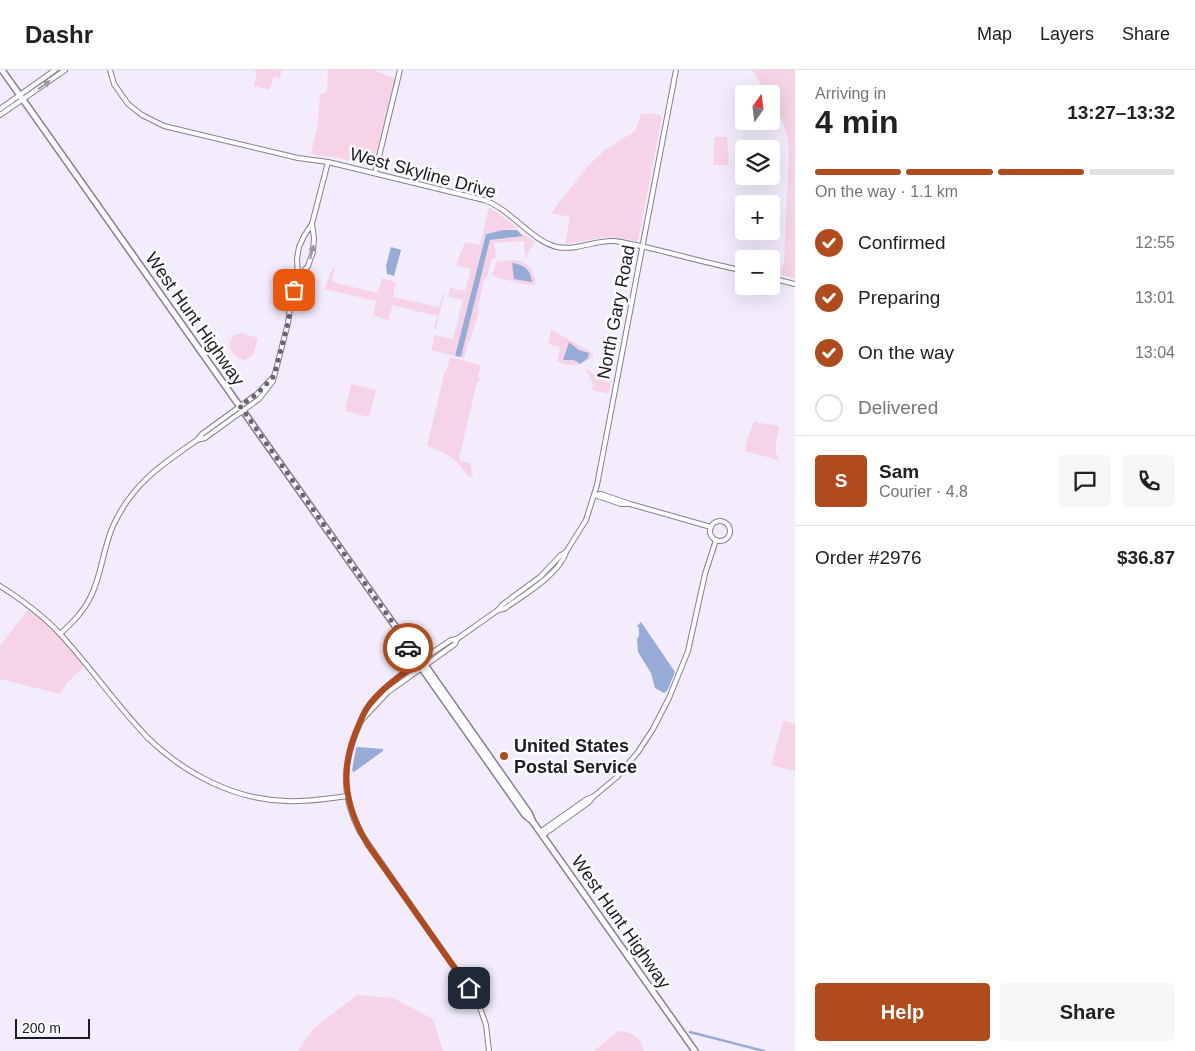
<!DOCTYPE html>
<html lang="en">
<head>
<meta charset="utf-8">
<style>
	:root { --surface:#fff; --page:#f6f6f6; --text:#202124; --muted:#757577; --line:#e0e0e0; --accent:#b04b1d }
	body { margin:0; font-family:Helvetica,sans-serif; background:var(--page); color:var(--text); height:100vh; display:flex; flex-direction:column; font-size:19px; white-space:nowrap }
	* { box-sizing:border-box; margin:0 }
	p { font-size:16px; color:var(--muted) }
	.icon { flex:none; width:28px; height:28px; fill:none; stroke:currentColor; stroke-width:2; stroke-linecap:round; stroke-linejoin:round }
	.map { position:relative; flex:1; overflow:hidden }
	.panel { display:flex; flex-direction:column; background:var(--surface); width:400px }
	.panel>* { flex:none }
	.needle { width:32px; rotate:14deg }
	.buttons { position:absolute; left:735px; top:15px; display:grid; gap:10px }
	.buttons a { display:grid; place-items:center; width:45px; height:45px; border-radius:5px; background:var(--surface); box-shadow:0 5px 20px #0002; font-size:25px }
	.scale { position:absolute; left:15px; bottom:12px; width:75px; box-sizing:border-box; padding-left:5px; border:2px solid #1f1b24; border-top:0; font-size:14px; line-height:18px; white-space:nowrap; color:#1f1b24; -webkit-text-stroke:4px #fdfdfd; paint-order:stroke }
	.pin { position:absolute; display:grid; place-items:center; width:42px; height:42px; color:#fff; margin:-21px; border-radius:10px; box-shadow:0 2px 8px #0006 }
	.courier { position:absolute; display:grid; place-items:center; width:50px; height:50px; margin:-25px; border:4px solid #b04b1d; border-radius:50%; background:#fff; color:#222; box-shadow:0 1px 6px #0007 }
	.summary em { font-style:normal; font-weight:700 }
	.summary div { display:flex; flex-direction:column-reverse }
	.summary { display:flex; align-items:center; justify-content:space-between; height:85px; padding:0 20px }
	h1 { font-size:32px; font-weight:700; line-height:38px }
	.bar { display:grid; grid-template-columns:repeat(4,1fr); gap:8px 5px; align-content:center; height:60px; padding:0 20px }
	.bar i { height:6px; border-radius:4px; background:var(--line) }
	.bar .selected { background:var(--accent) }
	.bar p { grid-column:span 4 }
	.line { display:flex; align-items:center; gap:12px; padding:0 20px; border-top:1px solid var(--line) }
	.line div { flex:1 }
	.round { display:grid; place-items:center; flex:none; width:52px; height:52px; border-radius:5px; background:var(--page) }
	ol { padding:0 20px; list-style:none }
	li { display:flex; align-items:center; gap:15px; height:55px }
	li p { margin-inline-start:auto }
	li .icon { padding:5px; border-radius:50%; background:var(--accent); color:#fff; stroke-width:4 }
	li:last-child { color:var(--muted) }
	li i { width:28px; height:28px; border:2px solid var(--line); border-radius:50% }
	.button { display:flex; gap:10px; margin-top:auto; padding:10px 20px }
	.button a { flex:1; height:58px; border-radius:5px; background:var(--accent); color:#fff; font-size:20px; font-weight:700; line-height:58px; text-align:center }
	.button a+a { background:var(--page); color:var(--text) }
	header { display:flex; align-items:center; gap:30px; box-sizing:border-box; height:70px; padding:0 25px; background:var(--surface); border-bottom:1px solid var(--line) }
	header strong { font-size:24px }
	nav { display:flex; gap:28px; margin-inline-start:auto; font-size:18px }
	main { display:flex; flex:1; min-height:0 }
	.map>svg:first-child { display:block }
	.green { fill:#f6d3e7 }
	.water { fill:#96acd7 }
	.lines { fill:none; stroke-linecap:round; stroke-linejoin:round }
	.canal { stroke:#96acd7; stroke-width:2.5 }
	.secondary-casing { stroke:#867d94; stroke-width:6 }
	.primary-casing { stroke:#867d94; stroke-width:8 }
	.secondary { stroke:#fff; stroke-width:4 }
	.primary { stroke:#fff; stroke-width:5 }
	.oneway { fill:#9a989c }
	.done { stroke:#696470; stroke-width:5; stroke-dasharray:0 9 }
	.route { stroke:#b04b1d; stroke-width:6 }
	.poi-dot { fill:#b04b1d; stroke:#fdfdfd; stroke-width:2 }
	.labels { text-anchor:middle; stroke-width:5; stroke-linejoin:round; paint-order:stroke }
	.street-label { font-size:18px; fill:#1f1b24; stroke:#fdfdfd }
	.poi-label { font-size:18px; font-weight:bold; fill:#1f1b24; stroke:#fdfdfd; text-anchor:start }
</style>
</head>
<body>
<header>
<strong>Dashr</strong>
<nav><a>Map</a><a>Layers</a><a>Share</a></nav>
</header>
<main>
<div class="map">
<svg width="795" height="981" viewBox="0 0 795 981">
	<rect width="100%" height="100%" fill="#f2ecfc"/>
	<!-- green -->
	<g class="green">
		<polygon points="252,0 282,0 279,9 274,7 269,20 254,16 257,2"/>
		<polygon points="328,0 377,0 377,2 395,8 373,97 339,88 311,84 318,54 320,24 327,22"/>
		<path d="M752,0h43v208l-14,-3 3,-13 5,-108c0,-11 -2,-21 -6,-31 -4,-11 -12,-18 -12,-29h-4z"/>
		<polygon points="653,43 662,46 638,171 607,167 565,174 570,147 551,143 588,96 605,80 635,61 641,44"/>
		<polygon points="715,67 727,67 729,95 713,95"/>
		<polygon points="489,137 518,158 486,163 455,286 432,280 434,265 453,269 463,230 448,226 450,218 465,221 471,199 456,195 465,172 480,175"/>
		<polygon points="524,164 535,172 525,188 524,171 494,173 496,188 492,189 487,207 484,210 478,237 479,241 470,271 468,272 464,289 461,287 490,170 523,166"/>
		<path d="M516,190c13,3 20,11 19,25l-12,-1 -31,-8 4,-14z"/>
		<polygon points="333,197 335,197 332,212 378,223 382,208 396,212 393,227 439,237 443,223 444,225 436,259 434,260 437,246 392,235 389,250 375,246 373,246 376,231 324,219"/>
		<path d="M551,260l42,23v4c-16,11 -18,9 -36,5l3,-15 -12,-3z"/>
		<path d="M241,263l17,5 -5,17 -8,5c-9,-1 -14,-8 -16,-17l4,-7z"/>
		<path d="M450,287l31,8 -3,11 2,3 -3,3 -18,77 1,2 10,2 3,14h-4c-13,-18 -21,-24 -42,-31l18,-75 2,-2z"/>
		<polygon points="586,299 599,307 611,313 608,324 592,320 593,315"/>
		<polygon points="351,314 376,320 369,347 345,341"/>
		<path d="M754,352l25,4c0,10 -8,24 0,32l-1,2 -33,-9c2,-11 5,-20 9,-29z"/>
		<polygon points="30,537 45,550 86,594 66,614 60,624 0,609 0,576"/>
		<polygon points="786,651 795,654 795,701 771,695 783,652"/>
		<polygon points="357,925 393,928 433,949 443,981 298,981 313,959"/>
		<path d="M618,961c15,2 22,5 26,20h-50z"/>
	</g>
	<!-- water -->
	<g class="water">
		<polygon points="503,160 517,160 523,166 490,170 461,287 455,286 486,164"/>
		<polygon points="391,177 401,180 394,206 387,204 386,196"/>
		<path d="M512,193c13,2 18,6 20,19l-18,-3z"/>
		<polygon points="569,272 579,280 589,283 588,288 580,294 574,290 563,290"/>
		<polygon points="641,552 675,602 667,621 664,623 655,618 651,603 638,582 637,569 639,566 639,558 637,556"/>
		<polygon points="358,677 383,679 383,681 354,702 352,701 356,678"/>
	</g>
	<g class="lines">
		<!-- canal -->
		<polyline class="canal" points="690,962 764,981"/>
		<!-- secondary casing -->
		<g class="secondary-casing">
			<g id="secondary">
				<path d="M110,0l4,14 14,20 14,11 22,11 134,32 30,4 156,38c27,9 47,41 73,47 20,4 37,-7 57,-6 17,2 35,7 52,11 26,7 52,13 78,19"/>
				<polyline points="0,39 55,0"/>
				<polyline points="0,45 65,0"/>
				<polyline points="375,103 400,0"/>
				<polyline points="298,208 297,189 299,177 304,166 312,154 328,92"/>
				<polyline points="771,208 795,214"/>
				<polyline points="197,370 205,368 259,329 273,311 288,253 292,224 298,208 308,196 313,182 314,168 312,154"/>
				<polyline points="595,425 601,424 630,434 711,457"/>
				<polyline points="595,425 621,434 628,434"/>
				<circle cx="720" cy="461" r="10"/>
				<path d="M0,516c22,14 44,30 62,50 30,33 55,70 86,102 37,36 87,62 139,63 20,1 40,-2 60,-5"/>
				<polyline points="498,540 502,535 540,507 561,485 566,482"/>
				<path d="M60,564c13,-12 24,-23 31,-38 11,-22 12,-48 22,-70 19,-42 48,-61 84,-86l5,-6 55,-40 17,-18"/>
				<path d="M457,569l-6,1c-25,17 -55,35 -76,58 -7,7 -10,14 -14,23 -18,40 -22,71 -1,111l118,170 8,23 3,26"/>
				<path d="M361,651l27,-29 67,-48 2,-5 41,-29 6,-1c18,-13 56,-35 62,-57l20,-32 11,-35 79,-415"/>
				<polyline points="540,762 587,729 593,727"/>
				<polyline points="543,765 589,732 593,727 617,707 638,682 653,659 669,628 688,581 705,504 716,470"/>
			</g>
		</g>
		<!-- primary casing -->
		<g class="primary-casing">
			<g id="primary">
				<polyline points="2,0 400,563 404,565 529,743 533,752 695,981"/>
				<polyline points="400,563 400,567 404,573 525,745 531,750"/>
			</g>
		</g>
		<!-- secondary -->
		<use href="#secondary" class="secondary"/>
		<!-- primary -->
		<use href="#primary" class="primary"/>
	</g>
	<!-- one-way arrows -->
	<defs><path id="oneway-solid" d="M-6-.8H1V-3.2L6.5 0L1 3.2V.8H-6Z" transform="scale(1.25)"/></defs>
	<g class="oneway">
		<use href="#oneway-solid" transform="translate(44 15) rotate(-35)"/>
		<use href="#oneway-solid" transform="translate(312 182) rotate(-76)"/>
	</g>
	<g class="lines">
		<!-- done -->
		<polyline class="done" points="294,220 288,253 274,306 257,324 240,336 400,563 400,567 408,578"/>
		<!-- route -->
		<path class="route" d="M408,578l10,15c-15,11 -32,22 -44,36 -7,7 -10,14 -14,23 -21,45 -17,81 8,123l101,143"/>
	</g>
	<!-- markers -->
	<circle class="poi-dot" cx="504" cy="686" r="5"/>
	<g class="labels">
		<!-- street labels -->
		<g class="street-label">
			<text transform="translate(423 103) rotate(15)" y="6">West Skyline Drive</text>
			<text transform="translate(616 242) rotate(-79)" y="6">North Gary Road</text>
			<text transform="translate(195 249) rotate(55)" y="6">West Hunt Highway</text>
			<text transform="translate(621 852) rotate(55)" y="6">West Hunt Highway</text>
		</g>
		<!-- poi labels -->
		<g class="poi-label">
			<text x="514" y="682">United States<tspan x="514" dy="21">Postal Service</tspan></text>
		</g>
	</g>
</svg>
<div class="buttons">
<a><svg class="needle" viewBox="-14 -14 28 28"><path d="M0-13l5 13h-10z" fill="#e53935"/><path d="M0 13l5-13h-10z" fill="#757577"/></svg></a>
<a><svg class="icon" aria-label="layers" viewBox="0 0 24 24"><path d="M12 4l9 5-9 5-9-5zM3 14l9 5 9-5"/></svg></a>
<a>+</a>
<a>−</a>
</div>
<div class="scale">200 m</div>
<div class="pin" style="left:294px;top:220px;background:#ea580c"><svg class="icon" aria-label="bag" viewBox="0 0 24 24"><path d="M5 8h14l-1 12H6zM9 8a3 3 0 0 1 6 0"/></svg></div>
<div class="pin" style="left:469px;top:918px;background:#1f2937"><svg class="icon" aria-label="home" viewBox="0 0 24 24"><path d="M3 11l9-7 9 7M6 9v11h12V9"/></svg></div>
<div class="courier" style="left:408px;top:578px"><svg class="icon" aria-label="car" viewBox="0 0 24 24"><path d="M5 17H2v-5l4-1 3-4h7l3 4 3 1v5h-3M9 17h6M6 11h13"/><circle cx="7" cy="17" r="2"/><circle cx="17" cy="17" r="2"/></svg></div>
</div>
<section class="panel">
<div class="summary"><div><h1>4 min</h1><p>Arriving in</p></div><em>13:27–13:32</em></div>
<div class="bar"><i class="selected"></i><i class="selected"></i><i class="selected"></i><i></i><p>On the way · 1.1 km</p></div>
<ol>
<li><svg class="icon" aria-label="check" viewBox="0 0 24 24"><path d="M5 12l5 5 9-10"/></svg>Confirmed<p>12:55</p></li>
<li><svg class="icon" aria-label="check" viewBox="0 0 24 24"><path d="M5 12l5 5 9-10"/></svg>Preparing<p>13:01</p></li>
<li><svg class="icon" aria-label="check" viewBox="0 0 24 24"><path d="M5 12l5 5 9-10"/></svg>On the way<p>13:04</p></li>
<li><i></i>Delivered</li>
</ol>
<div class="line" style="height:90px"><b class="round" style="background:var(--accent);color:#fff">S</b><div><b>Sam</b><p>Courier · 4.8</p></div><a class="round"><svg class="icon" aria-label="chat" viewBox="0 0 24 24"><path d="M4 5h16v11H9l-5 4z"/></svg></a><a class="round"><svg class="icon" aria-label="phone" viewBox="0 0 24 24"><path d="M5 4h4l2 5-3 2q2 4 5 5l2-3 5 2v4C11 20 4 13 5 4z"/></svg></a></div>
<div class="line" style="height:65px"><div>Order #2976</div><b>$36.87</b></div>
<div class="button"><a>Help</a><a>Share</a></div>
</section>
</main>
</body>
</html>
